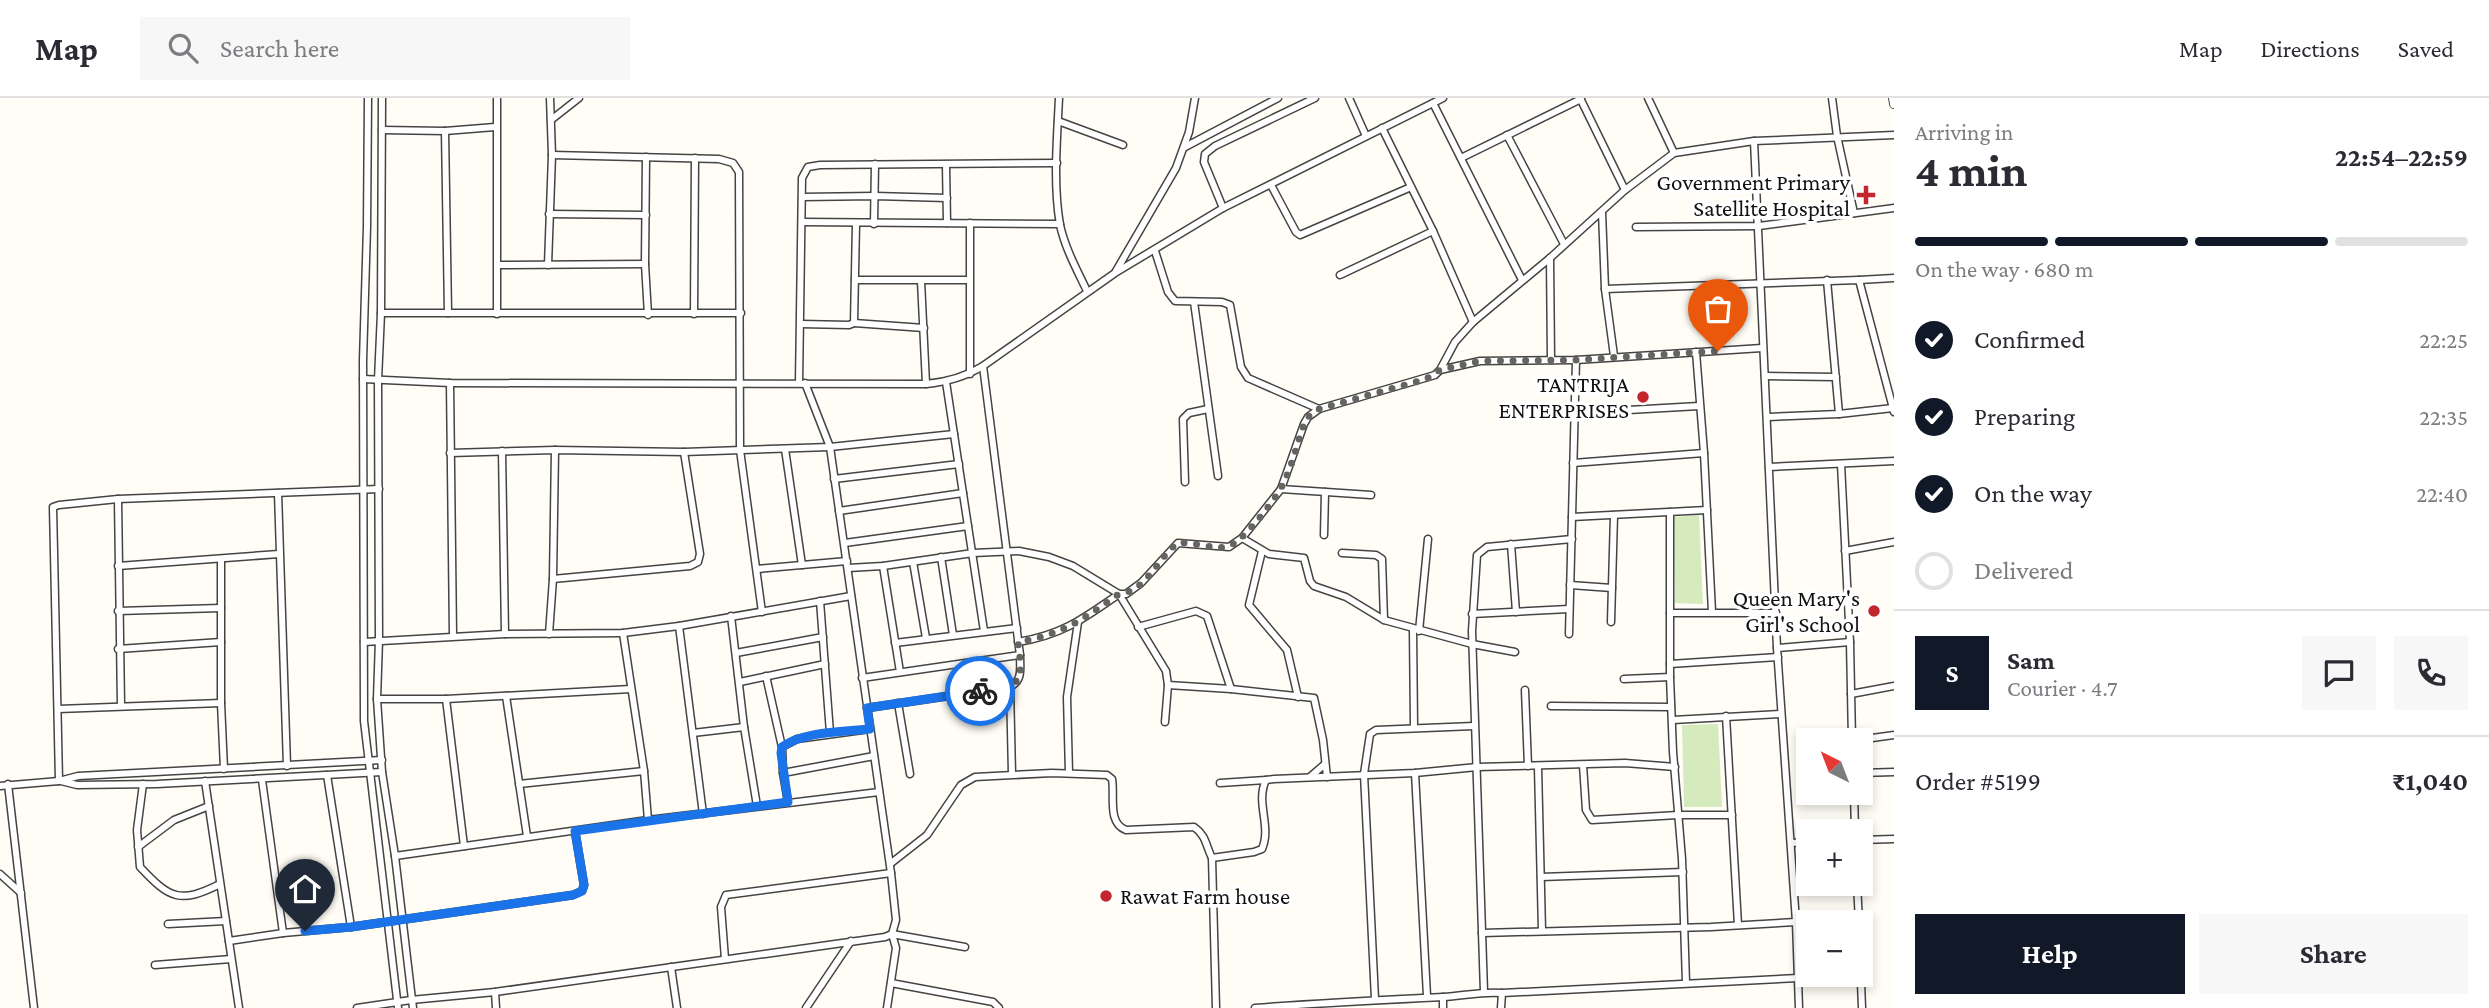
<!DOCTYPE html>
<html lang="en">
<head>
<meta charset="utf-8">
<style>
	:root { --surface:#fff; --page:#f7f7f7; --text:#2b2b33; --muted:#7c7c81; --line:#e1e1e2; --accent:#111827 }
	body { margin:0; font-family:"Crimson Pro",serif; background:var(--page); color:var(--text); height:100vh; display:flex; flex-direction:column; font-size:26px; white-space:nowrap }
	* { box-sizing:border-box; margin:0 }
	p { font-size:23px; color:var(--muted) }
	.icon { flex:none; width:38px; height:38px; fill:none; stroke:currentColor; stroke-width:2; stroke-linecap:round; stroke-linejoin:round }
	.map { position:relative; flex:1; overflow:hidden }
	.sheet { display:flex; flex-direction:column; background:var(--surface); width:595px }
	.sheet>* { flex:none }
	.needle { width:46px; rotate:318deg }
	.fabs { position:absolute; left:1796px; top:630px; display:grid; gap:14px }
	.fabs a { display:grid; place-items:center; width:77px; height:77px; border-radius:0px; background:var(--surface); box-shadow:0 4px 10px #0003; font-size:35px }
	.pin { position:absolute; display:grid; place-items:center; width:60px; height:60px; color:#fff; margin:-72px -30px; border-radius:50% 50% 50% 0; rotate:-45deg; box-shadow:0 0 7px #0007 }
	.pin .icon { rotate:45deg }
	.courier { position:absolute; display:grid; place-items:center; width:70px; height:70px; margin:-35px; border:5px solid #1a73e8; border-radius:50%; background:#fff; color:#222; box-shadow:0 2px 9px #0007 }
	.headline em { font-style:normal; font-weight:700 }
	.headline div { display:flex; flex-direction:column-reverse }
	.headline { display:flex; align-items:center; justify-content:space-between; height:119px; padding:0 21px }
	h1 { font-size:46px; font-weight:700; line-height:52px }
	.bar { display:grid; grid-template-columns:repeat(4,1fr); gap:10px 7px; align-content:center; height:84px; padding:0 21px }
	.bar i { height:9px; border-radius:5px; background:var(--line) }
	.bar .active { background:var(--accent) }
	.bar p { grid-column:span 4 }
	.line { display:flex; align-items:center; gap:18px; padding:0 21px; border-top:2px solid var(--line) }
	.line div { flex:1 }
	.round { display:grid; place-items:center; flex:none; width:74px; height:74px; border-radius:0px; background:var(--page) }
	ol { padding:0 21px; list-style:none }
	li { display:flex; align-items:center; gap:21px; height:77px }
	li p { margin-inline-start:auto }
	li .icon { padding:7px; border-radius:50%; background:var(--accent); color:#fff; stroke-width:4 }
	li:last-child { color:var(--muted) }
	li i { width:38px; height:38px; border:4px solid var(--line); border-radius:50% }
	.button { display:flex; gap:14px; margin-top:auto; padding:14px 21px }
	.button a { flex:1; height:80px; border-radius:0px; background:var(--accent); color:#fff; font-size:28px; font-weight:700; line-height:80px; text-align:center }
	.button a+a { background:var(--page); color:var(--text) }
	header { display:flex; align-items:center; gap:42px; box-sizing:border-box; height:98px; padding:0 35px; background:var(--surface); border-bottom:2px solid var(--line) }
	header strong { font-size:33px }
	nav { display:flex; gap:38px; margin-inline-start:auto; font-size:24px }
	.search { width:490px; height:63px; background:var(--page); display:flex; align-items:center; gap:18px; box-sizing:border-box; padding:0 24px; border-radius:0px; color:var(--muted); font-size:26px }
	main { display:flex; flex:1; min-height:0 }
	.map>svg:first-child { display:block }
	.green { fill:#d5ebbd }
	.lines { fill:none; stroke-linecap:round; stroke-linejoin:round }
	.minor-casing { stroke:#444; stroke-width:9 }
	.tertiary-casing { stroke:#444; stroke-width:10 }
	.minor { stroke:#fff; stroke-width:6 }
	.tertiary { stroke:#fff; stroke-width:8 }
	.done { stroke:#646461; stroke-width:7; stroke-dasharray:0 12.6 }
	.route { stroke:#1a73e8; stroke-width:9 }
	.poi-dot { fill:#c4262e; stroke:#fff; stroke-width:2.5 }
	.labels { text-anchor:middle; stroke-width:7; stroke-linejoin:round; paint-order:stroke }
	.poi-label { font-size:23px; fill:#111; stroke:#fff; text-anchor:end }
</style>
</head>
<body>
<header>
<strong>Map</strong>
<div class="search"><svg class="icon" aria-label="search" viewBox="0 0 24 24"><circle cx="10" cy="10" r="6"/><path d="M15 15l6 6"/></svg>Search here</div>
<nav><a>Map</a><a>Directions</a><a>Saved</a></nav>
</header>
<main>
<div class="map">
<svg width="1894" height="910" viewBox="0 0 1894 910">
	<rect width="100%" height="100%" fill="#fffdf5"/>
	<!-- green -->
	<g class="green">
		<polygon points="1699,417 1703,506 1675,505 1674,419"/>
		<polygon points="1718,626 1722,709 1684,709 1682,627"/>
	</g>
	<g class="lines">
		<!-- minor casing -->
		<g class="minor-casing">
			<g id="minor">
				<polyline points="368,0 367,129 363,263 364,623 398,910"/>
				<polyline points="382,0 381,215 378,282 379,542 377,601 382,674 395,758 413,910"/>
				<polyline points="497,0 497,216"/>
				<path d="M1059,0c-2,42 -6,86 1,127 5,23 17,45 27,66"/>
				<polyline points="1349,0 1366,38"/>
				<polyline points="1580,0 1625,92"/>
				<polyline points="1648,0 1674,55"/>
				<polyline points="1832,0 1837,38 1854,115"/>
				<polyline points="1433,5 1522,182"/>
				<polyline points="551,22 579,0"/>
				<polyline points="1058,23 1123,47"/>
				<polyline points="1382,30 1433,133 1473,224"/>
				<polyline points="382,32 445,33 495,29"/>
				<polyline points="445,33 448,215"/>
				<polyline points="1507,37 1564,146"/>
				<polyline points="1754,43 1777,550 1796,824 1799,910"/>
				<polyline points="1185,49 1278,0"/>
				<polyline points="552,57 719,61 733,65 739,74 740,352 762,514"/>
				<polyline points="646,59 645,166 648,217"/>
				<polyline points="1461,60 1581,1"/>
				<polyline points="946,67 947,125"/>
				<polyline points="1271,87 1296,134 1300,137 1411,89"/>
				<polyline points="802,99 875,98 947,100"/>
				<polyline points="1223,110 1204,64 1205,56 1215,48 1315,0"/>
				<polyline points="1602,114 1605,191 1614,258"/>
				<polyline points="549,116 646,117"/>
				<polyline points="802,124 1060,126"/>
				<polyline points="970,125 970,276"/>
				<polyline points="874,126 875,66"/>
				<polyline points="1636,129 1759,128 1894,110"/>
				<polyline points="1155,153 1168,194 1175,203 1222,204 1230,207 1241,269 1248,280 1319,311"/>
				<polyline points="1550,160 1551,262"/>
				<polyline points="498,167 645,166"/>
				<polyline points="548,167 552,57 550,0"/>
				<polyline points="1116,173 1176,70 1189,34 1195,0"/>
				<polyline points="1340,177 1433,133"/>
				<polyline points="855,182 969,182"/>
				<polyline points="1827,182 1839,316"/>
				<polyline points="1859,182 1894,180"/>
				<polyline points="921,183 926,286"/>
				<polyline points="1605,191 1859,182 1894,314"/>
				<polyline points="1194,204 1218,378"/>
				<polyline points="381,215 741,215"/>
				<polyline points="694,216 695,60"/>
				<polyline points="854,225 924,230"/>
				<polyline points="801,226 849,227 854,225 856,126"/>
				<polyline points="1696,254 1704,355 1712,514"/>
				<polyline points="1440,272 1480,263 1576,262 1762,250"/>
				<polyline points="1765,278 1836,279"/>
				<path d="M363,281l87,4 476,1c21,-2 39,-7 57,-18l132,-93 108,-65 220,-110"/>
				<polyline points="946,284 984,533"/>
				<polyline points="450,285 453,538"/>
				<polyline points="799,285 802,80 808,69 820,67 1057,65"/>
				<polyline points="1575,315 1699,308"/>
				<polyline points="1768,319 1839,316 1893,310"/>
				<polyline points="785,351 802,467"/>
				<polyline points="502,353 505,536"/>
				<polyline points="450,355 555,352 684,354 830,349 954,336"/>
				<polyline points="1573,365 1704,355"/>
				<polyline points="1769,369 1894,363"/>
				<polyline points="834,381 959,366"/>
				<polyline points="1185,384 1183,321 1189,315 1208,311"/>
				<polyline points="1281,391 1371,397"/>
				<polyline points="278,395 287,668"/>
				<polyline points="118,401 121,608"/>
				<polyline points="839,413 963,395"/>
				<polyline points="1670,414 1670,579 1673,654 1682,761 1686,885"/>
				<polyline points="1572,419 1707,412"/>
				<polyline points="1324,437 1325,394"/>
				<polyline points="1242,440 1269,456 1304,460 1310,483 1314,488 1346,499 1384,522 1472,546 1515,554"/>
				<polyline points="845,445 968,428"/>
				<polyline points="1511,446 1516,514"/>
				<polyline points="1262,453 1249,507 1287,552 1298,599"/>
				<polyline points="1845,453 1894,444"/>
				<polyline points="1342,455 1376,457 1382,461 1384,522"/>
				<polyline points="941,459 953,537"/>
				<polyline points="221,461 221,605 224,671"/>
				<polyline points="913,464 926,540"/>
				<polyline points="118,468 279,456"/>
				<polyline points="883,468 900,574"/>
				<polyline points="848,470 883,468 973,455 1019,453 1049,459 1073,468 1119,496 1126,496 1141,485 1178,445 1229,449 1242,440 1281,391 1304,326 1308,319 1319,311 1435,277 1440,272 1455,244 1473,224 1550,160 1625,92 1674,55 1754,43 1894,37"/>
				<polyline points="757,471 847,463"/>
				<polyline points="553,481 690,468 698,464 700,456 684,354"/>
				<polyline points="1570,487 1612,490"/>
				<polyline points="820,503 830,635"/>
				<polyline points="118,513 221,510"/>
				<polyline points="1670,515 1776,515"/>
				<polyline points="1472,516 1569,511"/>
				<polyline points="731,518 744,629 757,708"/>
				<polyline points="1611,524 1614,417"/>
				<polyline points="679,528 703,716"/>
				<polyline points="1138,529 1196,513 1207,518 1231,591"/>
				<polyline points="1413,531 1414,630"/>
				<polyline points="1419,533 1428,441"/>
				<polyline points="623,535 644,673 648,722"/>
				<polyline points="549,536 553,481 555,352"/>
				<polyline points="1569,536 1576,262"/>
				<polyline points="364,544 505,536 623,535 679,528 851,498"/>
				<path d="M1018,544c44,-7 65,-23 101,-48l47,77 2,14 -3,37"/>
				<polyline points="1850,544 1852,642"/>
				<polyline points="895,545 1017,530"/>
				<polyline points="1777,550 1850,544 1841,366"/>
				<polyline points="118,551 221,544"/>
				<polyline points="736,555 823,539"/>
				<polyline points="1670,566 1778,559"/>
				<polyline points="766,578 782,649"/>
				<polyline points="862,580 1020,557"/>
				<polyline points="1624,581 1670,579"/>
				<polyline points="740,584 825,566"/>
				<polyline points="1168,587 1231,591 1314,600 1323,642 1327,679"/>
				<polyline points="1010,589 1012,676"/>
				<polyline points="1525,592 1528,668"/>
				<polyline points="1851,596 1894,588"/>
				<polyline points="506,598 527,738"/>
				<polyline points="377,601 446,601 631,591"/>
				<polyline points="446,601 464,748"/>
				<polyline points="898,605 910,676"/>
				<polyline points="1551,608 1671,609"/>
				<path d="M867,610l143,-21c13,-7 10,-18 10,-32l-37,-289"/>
				<polyline points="58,611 221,605"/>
				<polyline points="1726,618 1738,827"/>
				<polyline points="1673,622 1781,616"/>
				<polyline points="693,635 744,629"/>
				<polyline points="1858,642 1894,637"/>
				<polyline points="1583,667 1586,712 1592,722 1678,717 1732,717"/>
				<polyline points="1538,669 1542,833"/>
				<polyline points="783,675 874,658"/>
				<polyline points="1069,675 1067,599 1078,524"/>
				<polyline points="1415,675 1427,898"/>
				<polyline points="1860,675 1894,674"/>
				<polyline points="327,677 351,829"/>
				<polyline points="1310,679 1325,666"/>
				<polyline points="262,682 283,835"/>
				<polyline points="59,683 53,409 59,407 118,401 379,391"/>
				<polyline points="61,683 77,687 157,686 382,674"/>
				<polyline points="205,683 239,910"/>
				<polyline points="1220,685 1266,682"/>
				<polyline points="8,686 34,910"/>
				<path d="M143,686l-6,46 3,37c30,32 40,37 80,17"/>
				<polyline points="519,686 644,673"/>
				<polyline points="0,688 59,683 78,678 382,662"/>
				<polyline points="1854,695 1855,733"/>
				<polyline points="788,704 783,675 782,649 797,641 870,631"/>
				<polyline points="1860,742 1894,741"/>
				<polyline points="1791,745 1808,744"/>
				<polyline points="138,749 174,722 209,708"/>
				<polyline points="395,758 648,722 879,694"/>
				<path d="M1212,760l42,-6 8,-3c10,-23 -7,-46 4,-69l8,-1 141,-6 62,-6 148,-4 50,4"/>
				<path d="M890,766l37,-29 34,-50 14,-8 77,-4 55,2 5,4c3,17 -5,44 14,51l68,-3c12,8 12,19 18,31l4,150"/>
				<polyline points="0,776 21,795"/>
				<polyline points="1541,779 1683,774"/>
				<polyline points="1857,786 1859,824"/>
				<polyline points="168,826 226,823"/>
				<polyline points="1482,835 1711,829 1796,824"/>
				<polyline points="229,843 283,835 351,829 573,797 582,793 584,787 575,733"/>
				<polyline points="1860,859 1862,910"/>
				<polyline points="725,861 721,809 726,797 891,775"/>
				<polyline points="155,867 231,861"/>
				<polyline points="671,869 677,910"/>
				<polyline points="891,885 993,904 999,910"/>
				<polyline points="495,894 496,910"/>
				<polyline points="1484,894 1472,533 1477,457 1487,449 1572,441"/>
				<polyline points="1443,899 1443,910"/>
				<polyline points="1375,901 1364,676 1370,636 1376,632 1474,628"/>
				<polyline points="357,910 411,902 495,894 885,839 892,836 896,822 891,775 830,349 805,285"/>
				<polyline points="806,910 851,843"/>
				<polyline points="887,910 896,850 892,836 965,849"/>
				<path d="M1255,910c63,-5 126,-8 188,-11 21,-1 39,-6 59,-4l296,-15"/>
				<polyline points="1501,910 1502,895"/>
			</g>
		</g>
		<!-- tertiary casing -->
		<g class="tertiary-casing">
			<polyline id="tertiary" points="1893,0 1894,6"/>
		</g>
		<!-- minor -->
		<use href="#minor" class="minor"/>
		<!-- tertiary -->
		<use href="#tertiary" class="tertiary"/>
	</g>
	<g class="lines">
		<!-- done -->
		<path class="done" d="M980,593c41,-6 44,-5 38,-49 44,-7 65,-23 101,-48 27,-2 39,-37 59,-51 15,-2 36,7 49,4 15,-4 48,-47 55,-61 10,-19 15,-42 22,-62l4,-7 11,-8 107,-30 14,-9 40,-9 96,-1 142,-9"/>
		<!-- route -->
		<path class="route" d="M305,833l46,-4 222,-32 9,-4 2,-6 -9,-54 213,-29 -7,-49 1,-6c23,-16 61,-15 88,-18l-3,-21 113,-17"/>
	</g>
	<!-- markers -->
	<g class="poi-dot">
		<path d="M1862.5 86.5h7v7h7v7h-7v7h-7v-7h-7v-7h7z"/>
		<circle cx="1643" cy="299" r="7"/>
		<circle cx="1874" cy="513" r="7"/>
		<circle cx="1106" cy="798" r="7"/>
	</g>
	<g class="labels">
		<!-- poi labels -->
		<g class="poi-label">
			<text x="1850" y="92">Government Primary<tspan x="1850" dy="26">Satellite Hospital</tspan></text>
			<text x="1629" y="294">TANTRIJA<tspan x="1629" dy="26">ENTERPRISES</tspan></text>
			<text x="1860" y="508">Queen Mary's<tspan x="1860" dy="26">Girl's School</tspan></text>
			<text x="1120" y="806" text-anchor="start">Rawat Farm house</text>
		</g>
	</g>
</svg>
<div class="fabs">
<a><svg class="needle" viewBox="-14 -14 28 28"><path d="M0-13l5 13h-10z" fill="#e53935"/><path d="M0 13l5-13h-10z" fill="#7c7c81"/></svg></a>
<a>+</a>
<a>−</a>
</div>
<div class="pin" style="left:1718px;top:253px;background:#ea580c"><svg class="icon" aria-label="bag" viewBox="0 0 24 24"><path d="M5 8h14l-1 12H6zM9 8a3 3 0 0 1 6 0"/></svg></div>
<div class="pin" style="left:305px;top:833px;background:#1f2937"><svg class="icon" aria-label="home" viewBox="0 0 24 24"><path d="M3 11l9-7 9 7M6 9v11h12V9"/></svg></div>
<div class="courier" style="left:980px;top:593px"><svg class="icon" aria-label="bike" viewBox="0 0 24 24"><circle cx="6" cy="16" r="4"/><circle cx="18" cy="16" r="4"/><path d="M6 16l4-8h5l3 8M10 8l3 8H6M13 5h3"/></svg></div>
</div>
<section class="sheet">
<div class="headline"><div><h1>4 min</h1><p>Arriving in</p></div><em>22:54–22:59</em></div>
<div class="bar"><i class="active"></i><i class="active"></i><i class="active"></i><i></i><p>On the way · 680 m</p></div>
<ol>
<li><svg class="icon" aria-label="check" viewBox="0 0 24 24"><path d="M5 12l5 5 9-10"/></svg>Confirmed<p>22:25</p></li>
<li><svg class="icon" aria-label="check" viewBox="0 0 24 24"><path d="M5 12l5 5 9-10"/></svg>Preparing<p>22:35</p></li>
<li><svg class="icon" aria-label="check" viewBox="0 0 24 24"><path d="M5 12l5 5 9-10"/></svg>On the way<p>22:40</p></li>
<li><i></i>Delivered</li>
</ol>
<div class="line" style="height:126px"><b class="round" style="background:var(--accent);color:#fff">S</b><div><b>Sam</b><p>Courier · 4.7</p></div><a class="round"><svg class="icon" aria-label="chat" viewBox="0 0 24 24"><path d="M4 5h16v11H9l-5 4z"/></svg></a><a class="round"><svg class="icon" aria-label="phone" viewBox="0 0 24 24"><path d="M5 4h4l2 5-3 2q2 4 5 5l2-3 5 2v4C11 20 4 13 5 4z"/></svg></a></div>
<div class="line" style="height:91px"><div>Order #5199</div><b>₹1,040</b></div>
<div class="button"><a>Help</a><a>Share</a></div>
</section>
</main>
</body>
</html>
